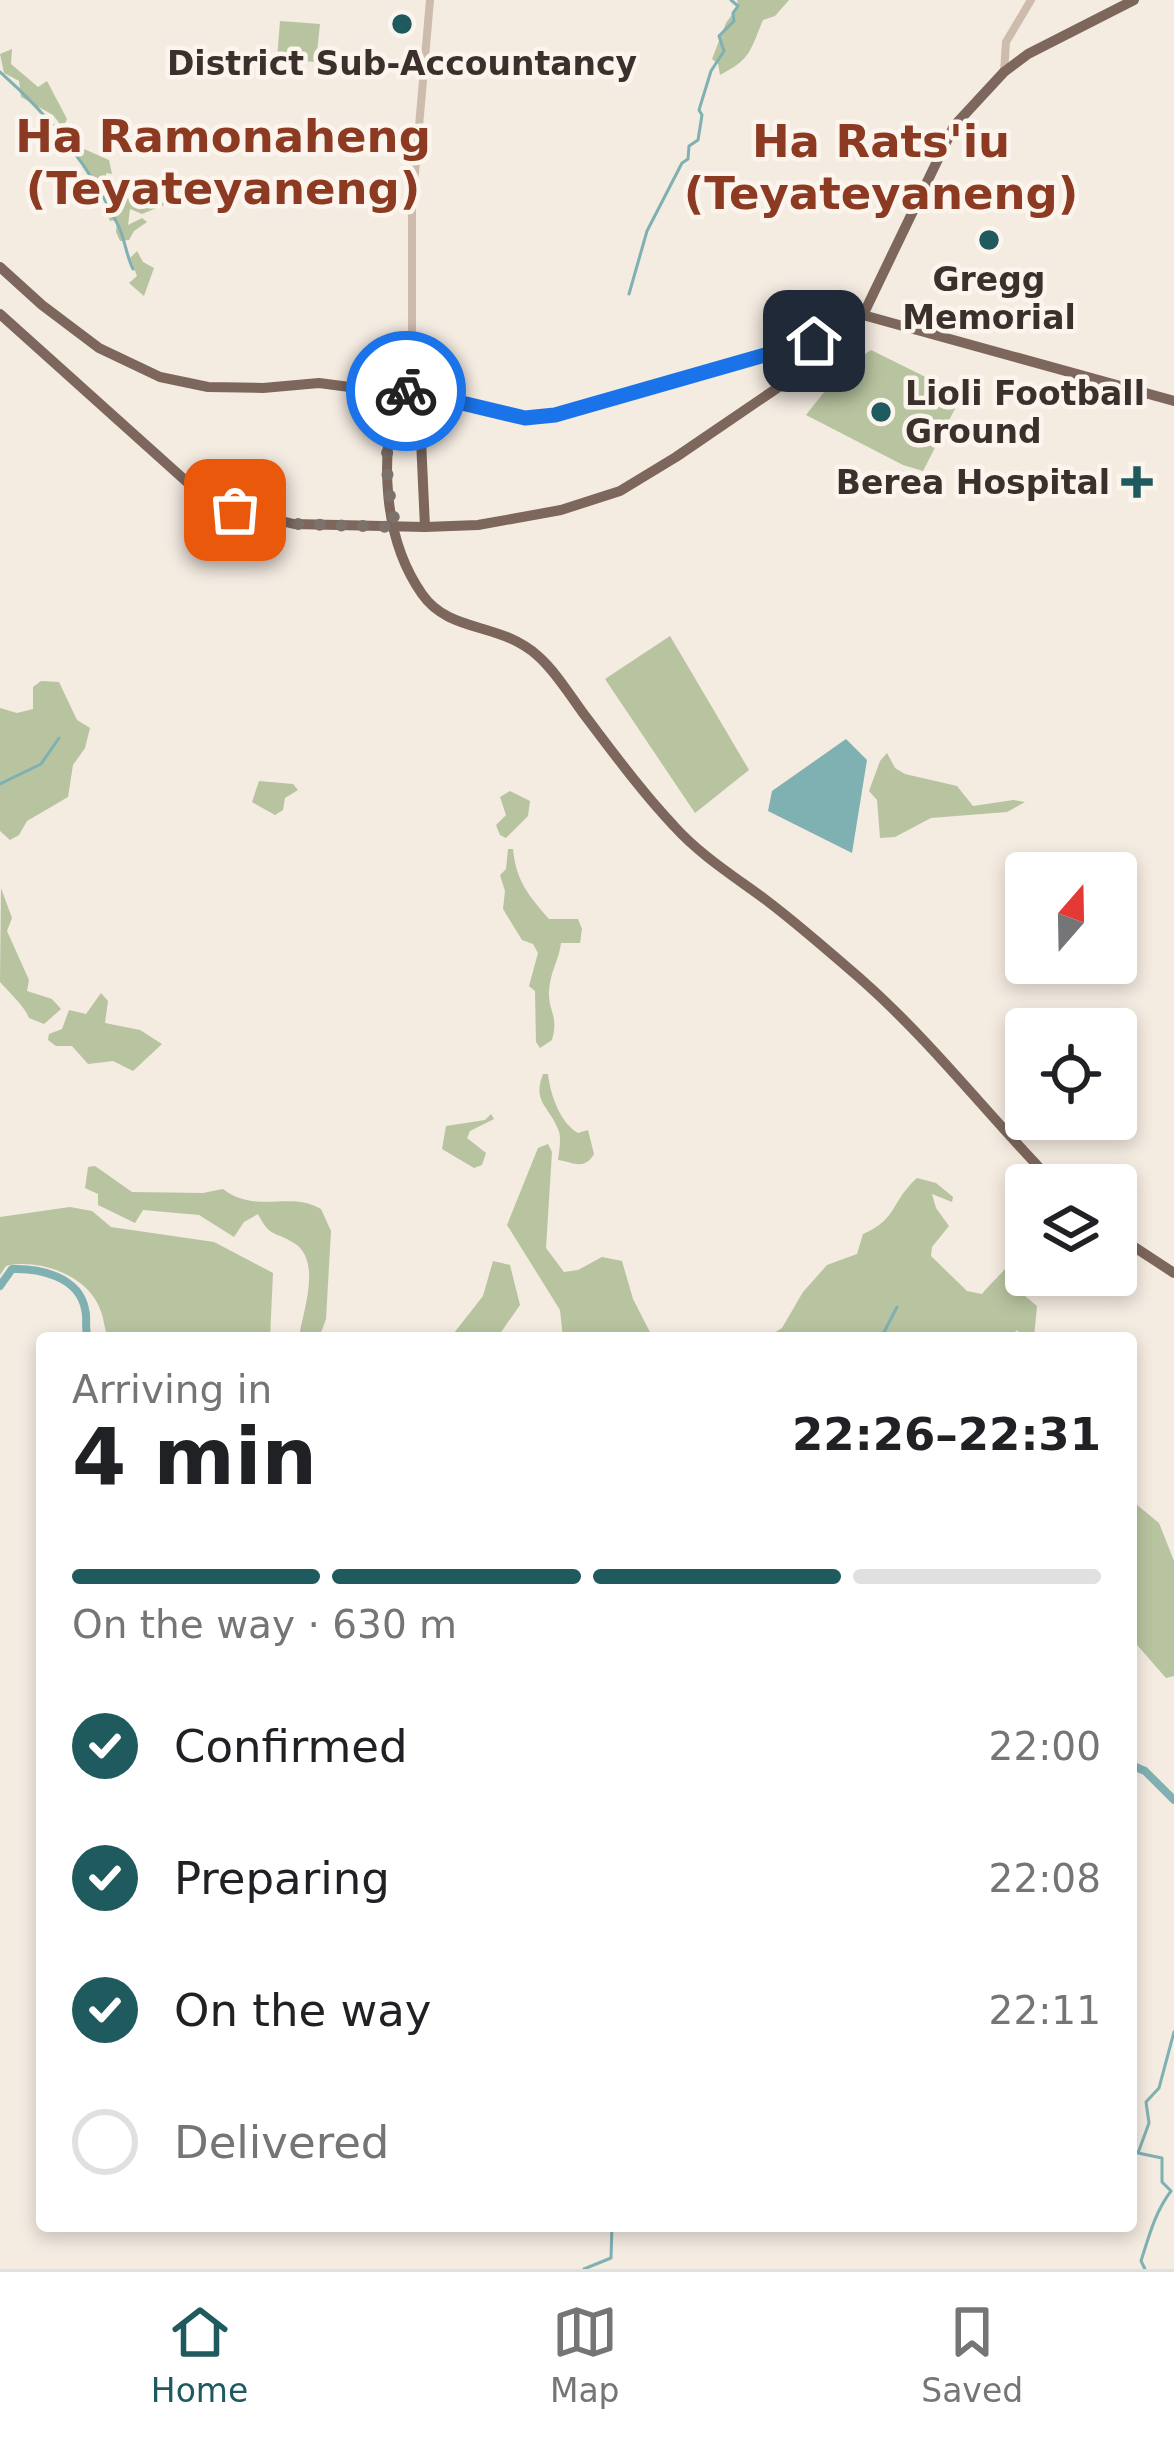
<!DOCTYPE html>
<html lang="en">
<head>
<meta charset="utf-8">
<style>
	:root { --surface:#fff; --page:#f2f2f2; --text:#202124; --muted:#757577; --line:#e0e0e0; --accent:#1f5a5e }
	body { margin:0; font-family:"DejaVu Sans",sans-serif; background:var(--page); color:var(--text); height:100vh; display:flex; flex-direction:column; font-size:45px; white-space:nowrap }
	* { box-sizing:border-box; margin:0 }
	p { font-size:39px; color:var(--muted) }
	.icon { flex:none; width:66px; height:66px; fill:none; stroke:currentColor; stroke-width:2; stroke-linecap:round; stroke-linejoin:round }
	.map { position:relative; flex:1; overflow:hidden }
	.panel { position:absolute; left:36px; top:1332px; width:1101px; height:900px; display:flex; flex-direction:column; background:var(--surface); border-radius:12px; box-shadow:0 6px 18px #0003 }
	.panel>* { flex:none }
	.needle { width:78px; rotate:20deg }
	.controls { position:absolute; left:1005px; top:852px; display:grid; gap:24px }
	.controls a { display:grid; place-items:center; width:132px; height:132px; border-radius:12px; background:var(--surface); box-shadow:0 6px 18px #0003; font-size:60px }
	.pin { position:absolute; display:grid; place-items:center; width:102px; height:102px; color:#fff; margin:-51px; border-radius:24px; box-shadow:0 6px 18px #0006 }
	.courier { position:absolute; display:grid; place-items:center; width:120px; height:120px; margin:-60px; border:9px solid #1a73e8; border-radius:50%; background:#fff; color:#222; box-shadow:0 3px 15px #0007 }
	.summary em { font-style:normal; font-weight:800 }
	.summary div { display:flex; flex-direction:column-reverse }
	.summary { display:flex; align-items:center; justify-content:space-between; height:204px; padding:0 36px }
	h1 { font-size:78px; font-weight:800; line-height:90px }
	.bar { display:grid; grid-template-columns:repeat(4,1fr); gap:18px 12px; align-content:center; height:144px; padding:0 36px }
	.bar i { height:15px; border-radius:9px; background:var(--line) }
	.bar .on { background:var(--accent) }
	.bar p { grid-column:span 4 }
	ol { padding:0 36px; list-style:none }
	li { display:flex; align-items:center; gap:36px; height:132px }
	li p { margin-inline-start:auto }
	li .icon { padding:12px; border-radius:50%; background:var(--accent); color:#fff; stroke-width:4 }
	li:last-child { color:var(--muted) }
	li i { width:66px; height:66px; border:6px solid var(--line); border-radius:50% }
	.tab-bar { display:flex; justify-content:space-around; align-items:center; height:168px; border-top:3px solid var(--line); background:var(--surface); font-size:33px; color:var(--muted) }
	.tab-bar a { display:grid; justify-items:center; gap:6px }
	.tab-bar .on { color:var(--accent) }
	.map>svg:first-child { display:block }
	.green { fill:#b8c4a0 }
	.water { fill:#7fb0b2 }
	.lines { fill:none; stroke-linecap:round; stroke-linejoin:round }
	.stream { stroke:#7fb0b2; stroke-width:3 }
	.river { stroke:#7fb0b2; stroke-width:8 }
	.minor { stroke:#cdbbac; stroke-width:8 }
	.major { stroke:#7d675c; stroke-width:10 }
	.done { stroke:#7c716b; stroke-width:12; stroke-dasharray:0 21.6 }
	.route { stroke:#1a73e8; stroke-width:15 }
	.poi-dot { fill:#1f5a5e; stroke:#fbf5ee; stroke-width:4.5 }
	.labels { text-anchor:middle; stroke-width:9; stroke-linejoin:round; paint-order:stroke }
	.poi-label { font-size:33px; font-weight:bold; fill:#3b302b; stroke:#fbf5ee }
	.district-label { font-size:45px; font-weight:bold; fill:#8c3b22; stroke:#fbf5ee }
</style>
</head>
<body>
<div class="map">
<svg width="1174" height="2269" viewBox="0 0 1174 2269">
	<rect width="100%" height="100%" fill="#f4ebe1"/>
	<!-- green -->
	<g class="green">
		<path d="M737,0h52l-14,16 -12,4c-13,31 -12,39 -43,55l-2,-11 -6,-5 14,-36 12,-17z"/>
		<polygon points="280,21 320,24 316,62 277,59"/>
		<polygon points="12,49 11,64 38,87 47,81 67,119 63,128 53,115 21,97 19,81 4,73 0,54"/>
		<path d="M73,123l11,26 25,11 3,14 -6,-1 4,25 -6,-1c-11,-21 -28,-41 -37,-62z"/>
		<polygon points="152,191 170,196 171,202 142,214 130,209 128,225 142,218 147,222 134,231 129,240 120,241 116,232 117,220 110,221 105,210 119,194 130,197"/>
		<polygon points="137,251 143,262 154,268 144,296 129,283 137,276 130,258"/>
		<polygon points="858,349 865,354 871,350 962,395 923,471 903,465 806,415"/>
		<polygon points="670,636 749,770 695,813 605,679"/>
		<polygon points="41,681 59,682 77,720 90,728 85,748 73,765 68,797 27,821 19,835 10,840 0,831 0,708 17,713 33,709 33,687"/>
		<polygon points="887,753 895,768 905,774 957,786 973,806 1013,800 1025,802 1007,812 931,818 895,837 880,838 877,800 869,791 880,761"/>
		<polygon points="259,781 293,784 298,790 285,798 283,810 275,815 252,802"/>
		<polygon points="510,791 530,801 528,816 506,838 500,835 496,825 506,815 500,797"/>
		<path d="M508,849h5c3,32 16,47 36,70h29l4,10 -2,14h-19c-2,17 -11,29 -12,48 -1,20 10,25 3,49l-12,8 -4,-6 -1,-51 -6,-5 9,-33 -5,-9 -11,-4 -19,-31 2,-18 -5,-16 6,-6z"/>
		<path d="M1,888l11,30 -5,13 22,49 -2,11 25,8 9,10 -17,15 -15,-6c-3,-10 -21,-27 -29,-36z"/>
		<polygon points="101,993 108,1001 105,1023 140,1030 162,1044 133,1071 113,1061 88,1064 72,1046 56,1046 48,1040 49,1034 62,1029 69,1010 86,1014"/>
		<path d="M543,1074h5c2,20 12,49 30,59l10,-3 6,24c-10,17 -21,8 -36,6 1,-8 4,-23 0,-31 -9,-23 -26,-27 -15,-55z"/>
		<polygon points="491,1114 494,1119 470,1131 467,1138 486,1153 482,1165 474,1168 442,1149 446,1126 485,1120"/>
		<polygon points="548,1144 552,1152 546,1248 564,1272 578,1270 602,1257 622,1261 633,1299 653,1338 563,1338 560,1310 507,1225 538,1148"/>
		<path d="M95,1166l37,26 71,1 20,-4c34,26 67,1 98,20l10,22 -5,88 -7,19h-20c3,-25 24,-77 -5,-95 -19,-12 -24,-5 -36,-29l-14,8 -10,15 -35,-22 -56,-5 -8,13 -37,-18v-11l-13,-6 3,-21z"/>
		<path d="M917,1178l19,5 17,14 -1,5 -20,-8 4,14 13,18 -17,21 -1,9 36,35 15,3c10,-13 21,-20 29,-34l7,1 3,7 -3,22 19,16 -3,32h-16v-8l-13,8h-239l16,-10 21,-36 24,-27 30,-11 6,-20c35,-15 28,-33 54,-56z"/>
		<path d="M70,1207l22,4 19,16 103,15 59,31 -3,65h-162c-4,-10 -4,-20 -8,-29 -12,-34 -62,-51 -94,-43l-6,9v-58z"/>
		<polygon points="493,1261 510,1265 520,1305 497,1338 450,1338 483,1296"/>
		<polygon points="1131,1500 1159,1523 1174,1561 1174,1676 1166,1678 1131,1638"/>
	</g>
	<!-- water -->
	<polygon class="water" points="846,739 867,760 852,853 768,811 772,791"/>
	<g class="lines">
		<!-- stream -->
		<g class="stream">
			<path d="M0,72c50,44 89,93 118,153 7,14 8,30 15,44"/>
			<polyline points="629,294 647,231 682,163 688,159 689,146 698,140 702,115 699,110 711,71 724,51 719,36 734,21 733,13 738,6 731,0"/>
			<polyline points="0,784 41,764 59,738"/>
			<polyline points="881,1338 897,1307"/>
			<polyline points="584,2269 611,2258 612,2226"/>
			<path d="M1145,2269l-4,-8c8,-25 14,-49 30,-70l-9,-9v-24l-24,-5 11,-30 -3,-21 13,-14 15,-56"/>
		</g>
		<!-- river -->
		<g class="river">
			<path d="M0,1286l12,-17c28,-1 67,8 73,40 3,10 -1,18 3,29"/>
			<polyline points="1131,1765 1145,1771 1174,1800"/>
		</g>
		<!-- minor -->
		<g class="minor">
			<polyline points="1004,72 1006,42 1031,0"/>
			<polyline points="412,387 412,207 430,0"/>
		</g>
		<!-- major -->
		<g class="major">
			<polyline points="0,267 42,305 99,348 160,377 208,387 263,388 319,383 411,395"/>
			<polyline points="0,314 187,482 235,510 294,524 425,527 478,525 561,510 620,491 676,457 833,350 863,315 954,126 1004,72 1028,54 1134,0"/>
			<polyline points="863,315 1174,401"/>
			<polygon points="412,388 419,389 419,396 411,395"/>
			<path d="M396,393c-15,65 -14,144 26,201 28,40 77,27 116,62 18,16 31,38 45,57 29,38 58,78 91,113 26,29 61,51 92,74 33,25 66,54 97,81 71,63 127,137 193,204"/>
			<polyline points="420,393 525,418 555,415 783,349 847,336"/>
			<polyline points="419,396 425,527"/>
			<polyline points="1116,1235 1174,1273"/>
		</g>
	</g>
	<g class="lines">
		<!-- done -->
		<path class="done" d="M235,510l59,14 102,3c-12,-52 -12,-82 0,-134l10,-2"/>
		<!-- route -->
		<polyline class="route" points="406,391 417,387 420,393 525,418 555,415 814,341"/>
	</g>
	<!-- markers -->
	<g class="poi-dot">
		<circle cx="402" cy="24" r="12"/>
		<circle cx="989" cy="240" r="12"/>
		<circle cx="881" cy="412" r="12"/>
		<path d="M1131 464h12v12h12v12h-12v12h-12v-12h-12v-12h12z"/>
	</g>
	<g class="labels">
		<!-- poi labels -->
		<g class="poi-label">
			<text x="402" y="75">District Sub-Accountancy</text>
			<text x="989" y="291">Gregg<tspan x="989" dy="38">Memorial</tspan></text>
			<text x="905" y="405" text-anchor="start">Lioli Football<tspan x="905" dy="38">Ground</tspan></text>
			<text x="1110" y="494" text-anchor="end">Berea Hospital</text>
		</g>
		<!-- district labels -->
		<g class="district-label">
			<text x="223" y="152">Ha Ramonaheng<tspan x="223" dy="52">(Teyateyaneng)</tspan></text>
			<text x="881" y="157">Ha Rats'iu<tspan x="881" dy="52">(Teyateyaneng)</tspan></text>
		</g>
	</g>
</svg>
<div class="controls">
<a><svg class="needle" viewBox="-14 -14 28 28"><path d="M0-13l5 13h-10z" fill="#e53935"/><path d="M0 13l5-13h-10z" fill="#757577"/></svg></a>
<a><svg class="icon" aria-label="locate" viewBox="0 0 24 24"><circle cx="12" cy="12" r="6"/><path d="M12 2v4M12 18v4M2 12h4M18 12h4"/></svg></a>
<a><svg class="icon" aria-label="layers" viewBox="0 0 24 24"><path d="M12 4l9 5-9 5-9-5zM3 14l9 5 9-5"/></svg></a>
</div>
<div class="pin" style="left:235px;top:510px;background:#ea580c"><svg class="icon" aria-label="bag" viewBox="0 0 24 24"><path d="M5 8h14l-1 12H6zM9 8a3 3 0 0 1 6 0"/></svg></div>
<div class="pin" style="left:814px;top:341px;background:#1f2937"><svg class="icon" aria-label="home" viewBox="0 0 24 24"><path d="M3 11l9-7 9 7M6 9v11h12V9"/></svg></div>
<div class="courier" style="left:406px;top:391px"><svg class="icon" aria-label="bike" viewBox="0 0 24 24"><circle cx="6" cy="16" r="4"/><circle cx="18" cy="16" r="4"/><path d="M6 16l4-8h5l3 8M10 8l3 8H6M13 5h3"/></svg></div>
<section class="panel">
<div class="summary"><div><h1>4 min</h1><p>Arriving in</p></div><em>22:26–22:31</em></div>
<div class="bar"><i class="on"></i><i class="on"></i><i class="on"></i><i></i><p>On the way · 630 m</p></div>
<ol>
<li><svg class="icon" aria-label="check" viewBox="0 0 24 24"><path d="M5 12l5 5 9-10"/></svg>Confirmed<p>22:00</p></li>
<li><svg class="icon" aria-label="check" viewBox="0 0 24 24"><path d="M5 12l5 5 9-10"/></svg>Preparing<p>22:08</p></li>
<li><svg class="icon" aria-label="check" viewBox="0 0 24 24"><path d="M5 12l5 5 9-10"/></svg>On the way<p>22:11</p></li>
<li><i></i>Delivered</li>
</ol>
</section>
</div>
<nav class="tab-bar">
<a class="on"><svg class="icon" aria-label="home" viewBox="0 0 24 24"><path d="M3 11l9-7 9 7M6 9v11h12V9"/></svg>Home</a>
<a><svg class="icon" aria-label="map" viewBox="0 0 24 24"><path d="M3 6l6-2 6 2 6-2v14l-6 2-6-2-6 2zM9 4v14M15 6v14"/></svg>Map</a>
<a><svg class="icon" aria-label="saved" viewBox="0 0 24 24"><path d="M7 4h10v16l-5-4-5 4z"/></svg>Saved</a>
</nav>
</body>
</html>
